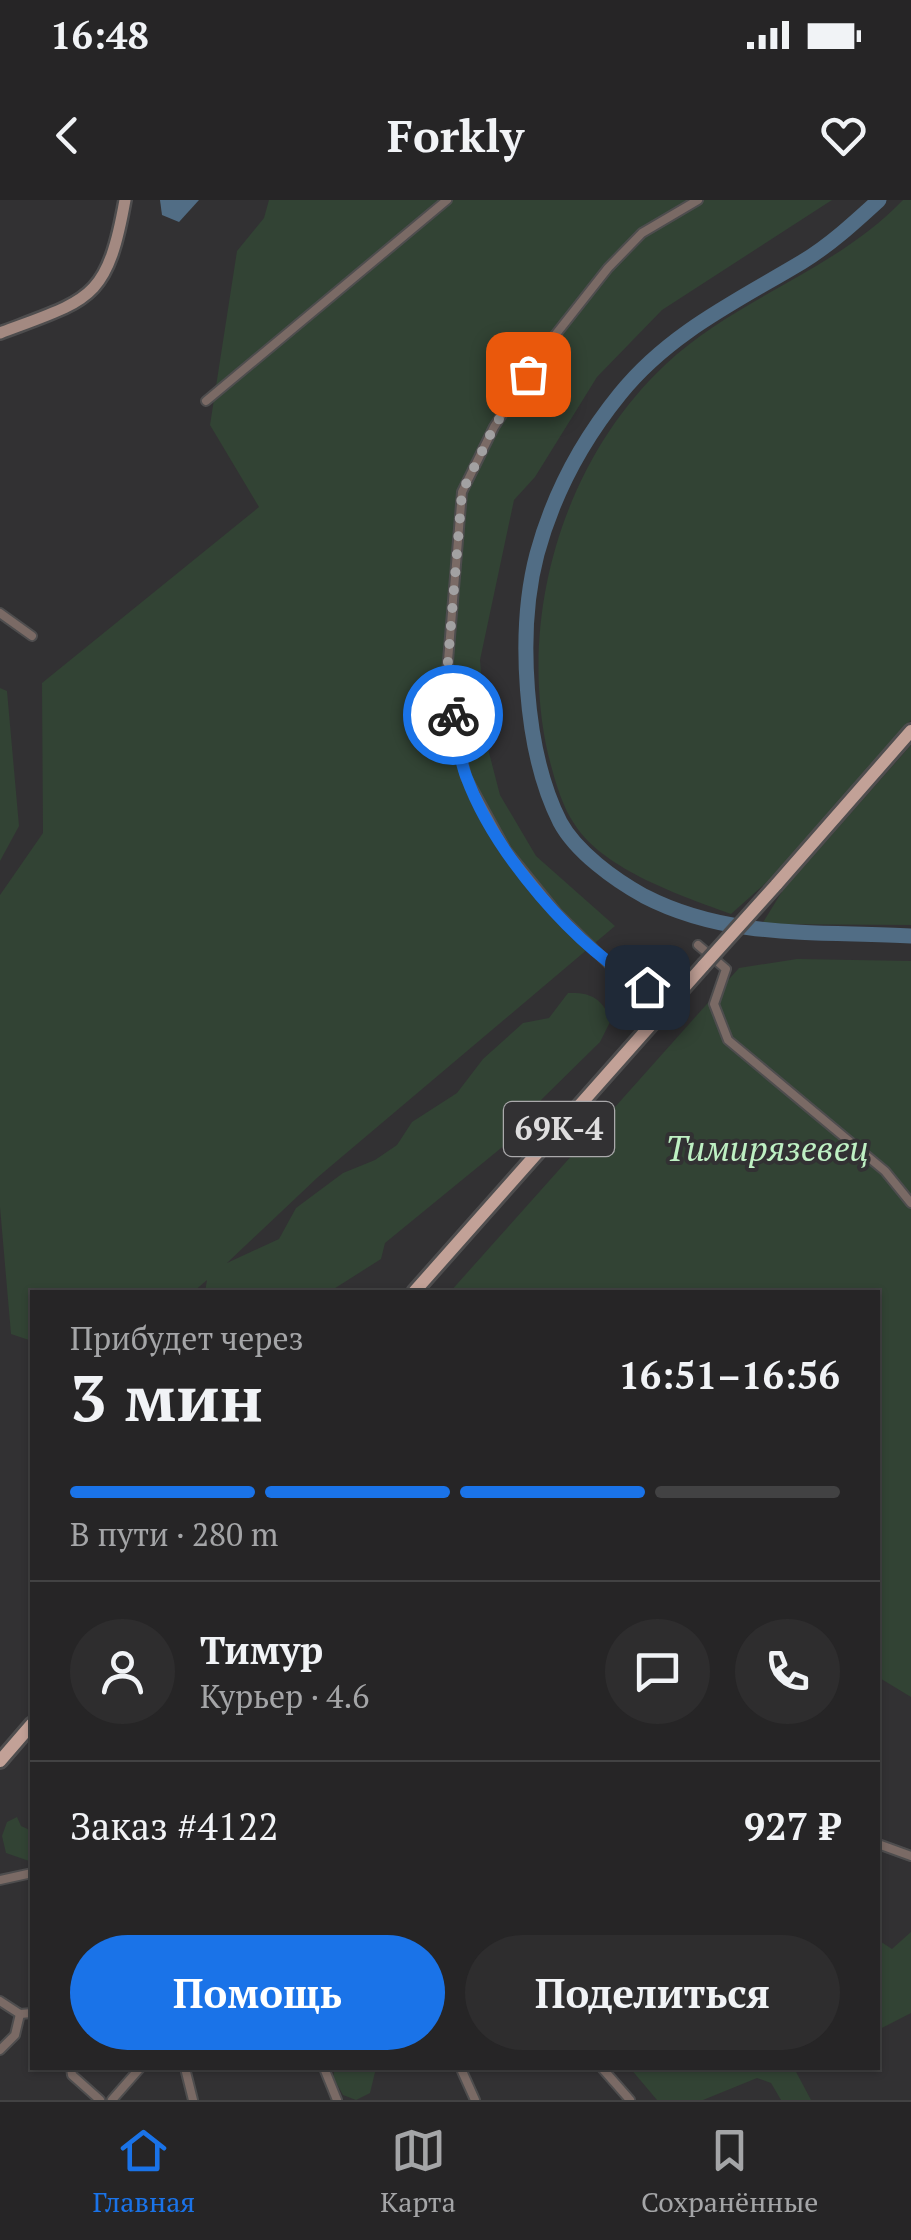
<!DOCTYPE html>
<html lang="ru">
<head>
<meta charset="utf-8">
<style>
	:root { --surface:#262526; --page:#2e2d2e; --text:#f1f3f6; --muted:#a4a5a7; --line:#424243; --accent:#1a73e8 }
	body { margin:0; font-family:"PT Serif",serif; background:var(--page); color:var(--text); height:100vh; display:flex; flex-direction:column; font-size:38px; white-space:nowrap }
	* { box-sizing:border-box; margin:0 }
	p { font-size:32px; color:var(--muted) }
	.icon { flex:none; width:55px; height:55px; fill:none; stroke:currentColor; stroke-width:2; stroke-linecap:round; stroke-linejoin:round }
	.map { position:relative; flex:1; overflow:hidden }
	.drawer { position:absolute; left:30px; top:1090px; width:850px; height:780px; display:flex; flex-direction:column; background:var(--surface); border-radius:0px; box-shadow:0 2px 8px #0004,0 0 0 2px var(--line) }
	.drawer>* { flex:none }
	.pin { position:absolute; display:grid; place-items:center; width:85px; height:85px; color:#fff; margin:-42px; border-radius:20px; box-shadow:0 5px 15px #0006 }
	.courier { position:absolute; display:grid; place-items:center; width:100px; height:100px; margin:-50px; border:8px solid #1a73e8; border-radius:50%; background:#fff; color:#222; box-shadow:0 2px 12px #0007 }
	.overview em { font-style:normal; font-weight:700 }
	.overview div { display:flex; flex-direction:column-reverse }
	.overview { display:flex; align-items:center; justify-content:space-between; height:170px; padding:0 40px }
	h1 { font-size:65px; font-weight:700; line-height:75px }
	.bar { display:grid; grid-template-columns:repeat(4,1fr); gap:15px 10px; align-content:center; height:120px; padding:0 40px }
	.bar i { height:12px; border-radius:8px; background:var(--line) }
	.bar .selected { background:var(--accent) }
	.bar p { grid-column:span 4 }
	.line { display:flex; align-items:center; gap:25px; padding:0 40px; border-top:2px solid var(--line) }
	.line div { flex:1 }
	.round { display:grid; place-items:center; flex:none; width:105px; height:105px; border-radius:52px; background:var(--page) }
	.primary-button { display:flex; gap:20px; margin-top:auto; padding:20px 40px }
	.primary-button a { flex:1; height:115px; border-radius:60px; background:var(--accent); color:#fff; font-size:40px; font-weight:700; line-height:115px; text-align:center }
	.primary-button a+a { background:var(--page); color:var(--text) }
	.status { display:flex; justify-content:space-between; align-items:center; height:70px; padding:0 50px; background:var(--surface); direction:ltr }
	.status svg { height:28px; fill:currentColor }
	header { display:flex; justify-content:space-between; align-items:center; height:130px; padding:0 40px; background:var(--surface); font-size:45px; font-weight:700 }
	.tab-bar { display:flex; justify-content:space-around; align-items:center; height:140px; border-top:2px solid var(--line); background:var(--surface); font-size:28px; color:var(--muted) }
	.tab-bar a { display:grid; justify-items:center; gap:5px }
	.tab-bar .selected { color:var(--accent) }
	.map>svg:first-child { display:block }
	.green { fill:#324334 }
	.water { fill:#516d85 }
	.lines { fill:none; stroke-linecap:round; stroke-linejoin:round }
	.river { stroke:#516d85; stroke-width:15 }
	.street-casing { stroke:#4e4d4e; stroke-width:12 }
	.secondary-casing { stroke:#4e4d4e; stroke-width:16 }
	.primary-casing { stroke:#4e4d4e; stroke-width:18 }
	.street { stroke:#7a6a65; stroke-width:8 }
	.secondary { stroke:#a38981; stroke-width:11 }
	.primary { stroke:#c2a197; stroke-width:12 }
	.primary-bridge-casing { stroke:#4e4d4e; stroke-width:18; stroke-linecap:butt }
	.primary-bridge { stroke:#c2a197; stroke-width:12 }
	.done { stroke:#a2a1a2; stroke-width:10; stroke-dasharray:0 18 }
	.route { stroke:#1a73e8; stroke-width:12 }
	.labels { text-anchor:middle; stroke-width:8; stroke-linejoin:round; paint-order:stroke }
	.shield { fill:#323133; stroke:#aaa9ab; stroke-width:2.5 }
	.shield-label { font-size:32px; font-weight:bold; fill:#deddde }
	.park-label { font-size:35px; font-style:italic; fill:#bef0c3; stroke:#323133 }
</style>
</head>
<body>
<div class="status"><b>16:48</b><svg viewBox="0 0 49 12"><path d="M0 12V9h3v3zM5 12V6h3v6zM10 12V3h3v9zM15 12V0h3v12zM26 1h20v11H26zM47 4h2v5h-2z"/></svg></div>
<header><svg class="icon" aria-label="back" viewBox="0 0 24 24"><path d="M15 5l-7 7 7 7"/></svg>Forkly<svg class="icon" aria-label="heart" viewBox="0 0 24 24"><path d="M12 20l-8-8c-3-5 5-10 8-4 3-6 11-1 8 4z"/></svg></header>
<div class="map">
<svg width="911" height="1900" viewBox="0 0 911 1900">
	<rect width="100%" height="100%" fill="#323133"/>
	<!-- green -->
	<g class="green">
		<path d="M269,0h563l-170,110 -65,67 -62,100 -21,23 -34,160 7,85 13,50 36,61 79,70 -297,251 -91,86 52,-24 17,-31 47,-35 32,-13 22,-15 15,-23 45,-29 26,-34 40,-36 26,-5 19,-25c24,-1 34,6 43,27l-11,22 -58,57 -36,45 -121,99 -4,16 -52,33h-124l2,-12 -14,12h-161v49l-21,-7 -11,-127v-312l43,-62 -1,-150 217,-176 -49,-82 27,-174 27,-33z"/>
		<path d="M903,0h8v520l-142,160 -38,34c-49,-18 -127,-44 -156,-89 -14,-20 -21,-48 -27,-71 -31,-137 15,-294 118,-390 70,-66 169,-93 237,-164z"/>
		<polygon points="0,488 7,491 19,626 0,661"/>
		<polygon points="911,545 911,725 762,724 783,690"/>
		<polygon points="797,759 911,761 911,1497 878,1477 878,1092 450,1092 739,768"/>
		<polygon points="17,1617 21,1626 32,1631 32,1662 6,1653 2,1636 7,1622"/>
		<polygon points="911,1732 911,1813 878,1830 878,1740 892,1749"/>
		<polygon points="335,1868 376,1868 370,1893 356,1900 343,1895 333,1877"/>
		<polygon points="630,1868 794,1868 811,1900 781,1900 771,1883 757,1878 703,1900 657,1900"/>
	</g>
	<!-- water -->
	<polygon class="water" points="160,0 199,0 179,22 162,15"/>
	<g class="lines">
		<!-- river -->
		<path class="river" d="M879,0c-24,22 -49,45 -77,62 -65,39 -133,71 -182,132 -39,48 -67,101 -83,160 -20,76 -13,197 23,268 16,30 55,58 84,74 85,44 176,35 267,40"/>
		<!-- street casing -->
		<g class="street-casing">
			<g id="street">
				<polyline points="206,201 447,0"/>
				<polyline points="0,413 32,436"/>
				<polyline points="698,745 726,769 714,804 728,840 885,971 911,1003"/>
				<polyline points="647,787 615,770 557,713 506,650 466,577 446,485 462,292 494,227 545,148 608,68 642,33 698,0"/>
				<polyline points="878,1644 911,1656"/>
				<polyline points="0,1680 32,1673"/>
				<polyline points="0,1801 20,1814 32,1813"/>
				<polyline points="0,1850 15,1835 20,1814"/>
				<polyline points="71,1868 72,1875 100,1900"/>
				<polyline points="185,1868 193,1900"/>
				<polyline points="324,1868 337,1900"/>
				<polyline points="602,1868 630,1900"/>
				<polyline points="462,1871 475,1900"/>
				<polyline points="112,1900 140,1868"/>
			</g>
		</g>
		<!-- secondary casing -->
		<g class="secondary-casing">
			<path id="secondary" d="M0,133c90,-34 107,-32 125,-133"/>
		</g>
		<!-- primary casing -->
		<g class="primary-casing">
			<g id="primary">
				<polyline points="776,685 911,531"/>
				<polyline points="414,1092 704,765"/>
				<polyline points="0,1561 32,1524"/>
			</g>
		</g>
		<!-- street -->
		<use href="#street" class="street"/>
		<!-- secondary -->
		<use href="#secondary" class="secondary"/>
		<!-- primary -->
		<use href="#primary" class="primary"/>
		<!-- primary-bridge casing -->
		<g class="primary-bridge-casing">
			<polyline id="primary-bridge" points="704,765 776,685"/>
		</g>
		<!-- primary-bridge -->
		<use href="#primary-bridge" class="primary-bridge"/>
	</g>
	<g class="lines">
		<!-- done -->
		<polyline class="done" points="453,515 446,485 462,292 494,227 528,174"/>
		<!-- route -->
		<path class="route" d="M453,515c4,20 6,43 13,61 28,77 110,173 181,211"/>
	</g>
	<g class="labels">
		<!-- shield labels -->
		<rect class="shield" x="504" y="902" width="110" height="54" rx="8"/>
		<g class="shield-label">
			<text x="559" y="940">69К-4</text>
		</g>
		<!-- park labels -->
		<g class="park-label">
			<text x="767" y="961">Тимирязевец</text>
		</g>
	</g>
</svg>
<div class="pin" style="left:528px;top:174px;background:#ea580c"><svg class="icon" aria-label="bag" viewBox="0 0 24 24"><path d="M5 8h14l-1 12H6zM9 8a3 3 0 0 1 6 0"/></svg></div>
<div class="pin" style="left:647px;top:787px;background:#1f2937"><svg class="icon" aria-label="home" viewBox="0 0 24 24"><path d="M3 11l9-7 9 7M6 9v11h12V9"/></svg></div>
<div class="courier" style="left:453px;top:515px"><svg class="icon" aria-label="bike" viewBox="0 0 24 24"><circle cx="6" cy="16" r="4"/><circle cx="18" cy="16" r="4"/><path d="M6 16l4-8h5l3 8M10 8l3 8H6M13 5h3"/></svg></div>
<section class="drawer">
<div class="overview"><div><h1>3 мин</h1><p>Прибудет через</p></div><em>16:51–16:56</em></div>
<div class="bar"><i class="selected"></i><i class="selected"></i><i class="selected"></i><i></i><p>В пути · 280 m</p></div>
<div class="line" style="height:180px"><a class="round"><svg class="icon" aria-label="person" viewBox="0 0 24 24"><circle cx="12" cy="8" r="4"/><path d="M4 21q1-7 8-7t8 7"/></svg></a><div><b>Тимур</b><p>Курьер · 4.6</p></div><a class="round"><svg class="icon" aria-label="chat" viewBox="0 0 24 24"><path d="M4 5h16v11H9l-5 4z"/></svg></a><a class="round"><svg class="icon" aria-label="phone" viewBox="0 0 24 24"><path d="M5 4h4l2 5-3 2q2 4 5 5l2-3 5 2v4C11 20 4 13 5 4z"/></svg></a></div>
<div class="line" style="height:130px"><div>Заказ #4122</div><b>927 ₽</b></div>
<div class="primary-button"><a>Помощь</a><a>Поделиться</a></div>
</section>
</div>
<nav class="tab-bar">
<a class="selected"><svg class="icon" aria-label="home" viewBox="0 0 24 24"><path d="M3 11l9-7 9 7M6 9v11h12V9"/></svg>Главная</a>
<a><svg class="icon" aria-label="map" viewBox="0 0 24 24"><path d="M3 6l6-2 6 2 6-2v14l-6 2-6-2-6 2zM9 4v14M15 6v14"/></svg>Карта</a>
<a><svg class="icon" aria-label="saved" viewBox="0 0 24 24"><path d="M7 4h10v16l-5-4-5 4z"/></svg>Сохранённые</a>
</nav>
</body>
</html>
